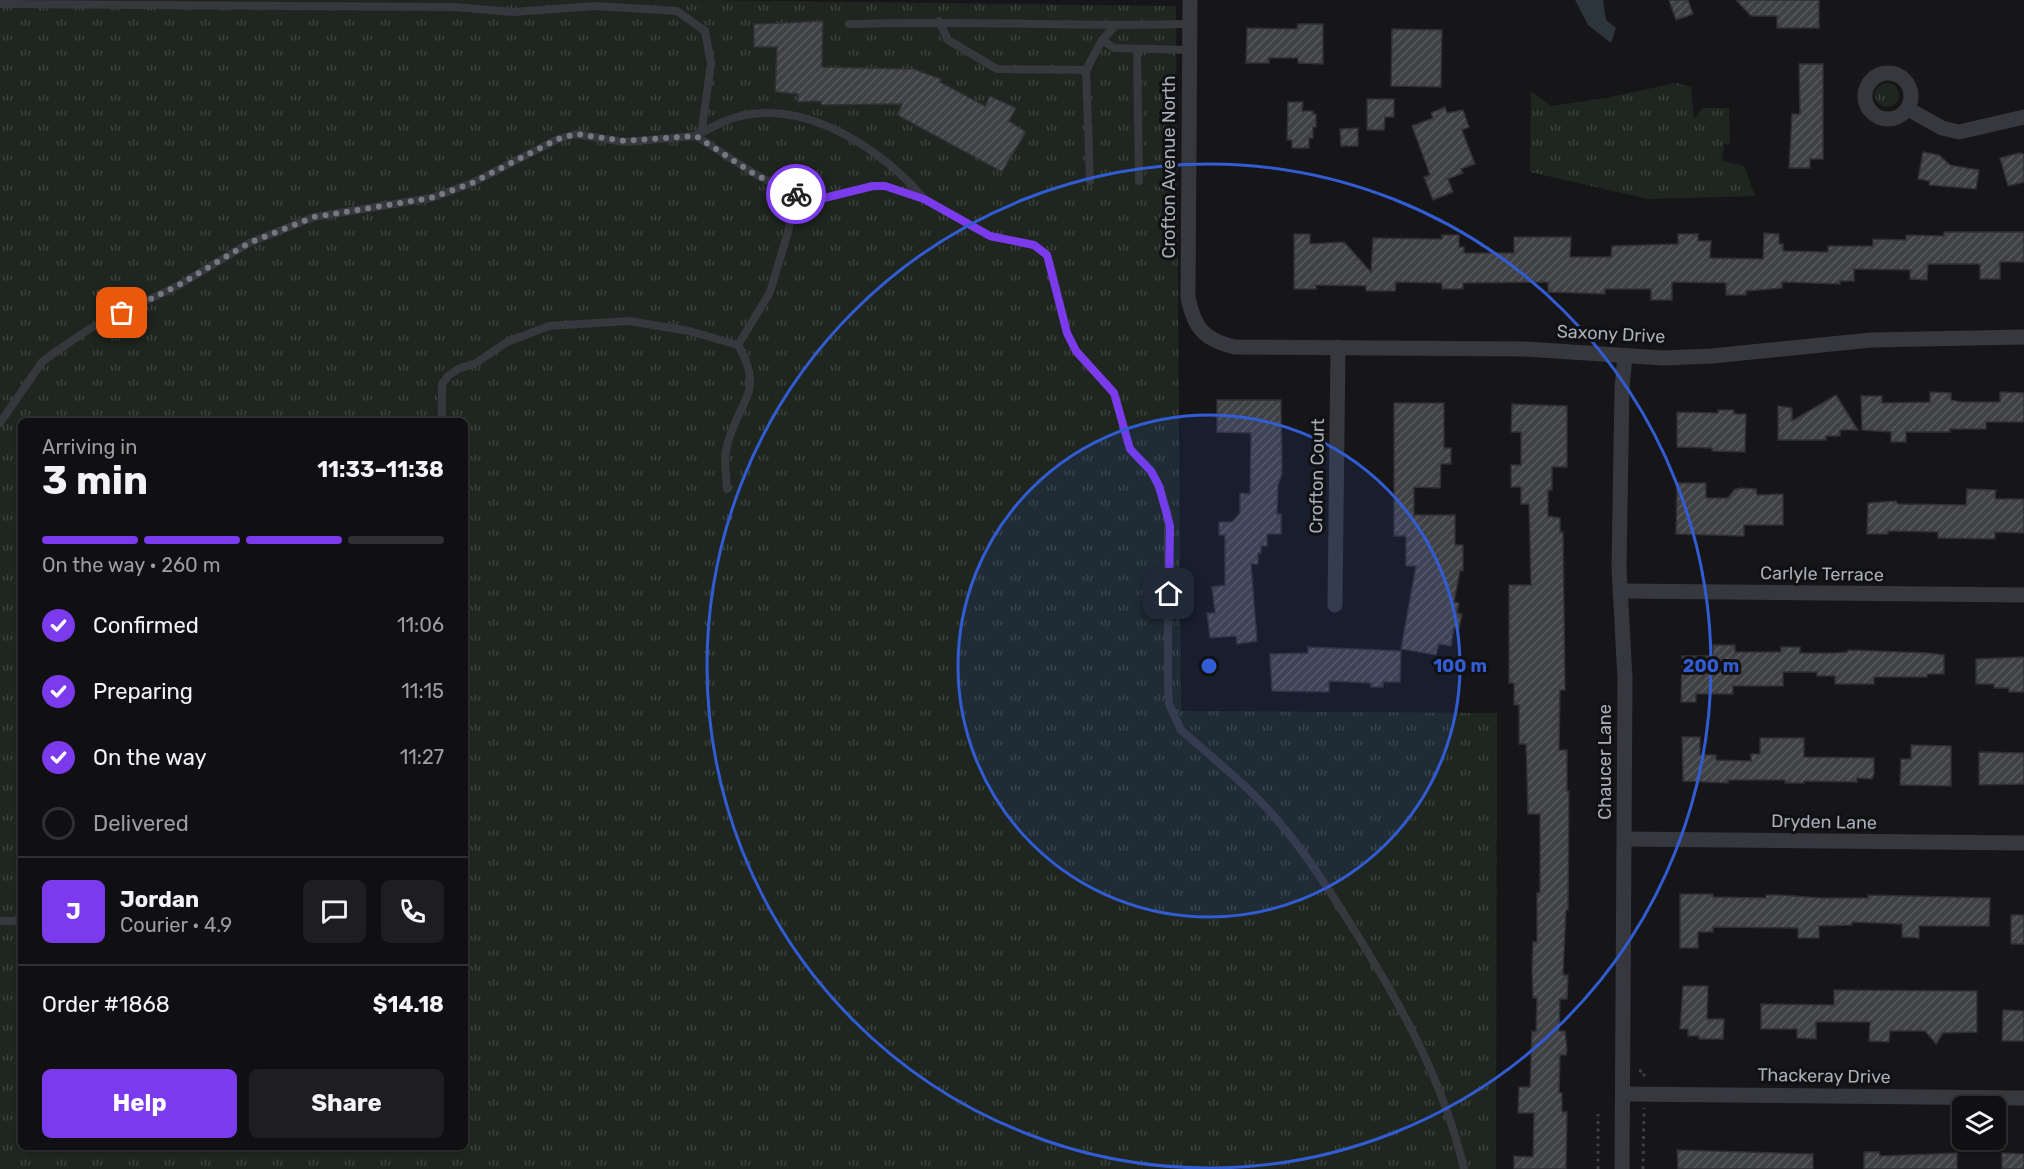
<!DOCTYPE html>
<html lang="en">
<head>
<meta charset="utf-8">
<style>
	:root { --surface:#101012; --page:#1e1e20; --text:#f1f3f6; --muted:#9c9d9f; --line:#303032; --accent:#7c3aed }
	body { margin:0; font-family:Rubik,sans-serif; background:var(--page); color:var(--text); height:100vh; display:flex; flex-direction:column; font-size:22px; white-space:nowrap }
	* { box-sizing:border-box; margin:0 }
	p { font-size:20px; color:var(--muted) }
	.icon { flex:none; width:33px; height:33px; fill:none; stroke:currentColor; stroke-width:2; stroke-linecap:round; stroke-linejoin:round }
	.map { position:relative; flex:1; overflow:hidden }
	.details { position:absolute; left:18px; top:418px; width:450px; height:732px; display:flex; flex-direction:column; background:var(--surface); border-radius:9px; box-shadow:0 2px 4px #0004,0 0 0 2px var(--line) }
	.details>* { flex:none }
	.tools { position:absolute; left:1952px; top:1096px; display:grid; gap:12px }
	.tools a { display:grid; place-items:center; width:54px; height:54px; border-radius:9px; background:var(--surface); box-shadow:0 2px 4px #0004,0 0 0 2px var(--line); font-size:30px }
	.pin { position:absolute; display:grid; place-items:center; width:51px; height:51px; color:#fff; margin:-26px; border-radius:12px; box-shadow:0 3px 9px #0006 }
	.courier { position:absolute; display:grid; place-items:center; width:60px; height:60px; margin:-30px; border:4px solid #7c3aed; border-radius:50%; background:#fff; color:#222; box-shadow:0 2px 8px #0007 }
	.head em { font-style:normal; font-weight:700 }
	.head div { display:flex; flex-direction:column-reverse }
	.head { display:flex; align-items:center; justify-content:space-between; height:102px; padding:0 24px }
	h1 { font-size:39px; font-weight:700; line-height:45px }
	.bar { display:grid; grid-template-columns:repeat(4,1fr); gap:9px 6px; align-content:center; height:72px; padding:0 24px }
	.bar i { height:8px; border-radius:4px; background:var(--line) }
	.bar .on { background:var(--accent) }
	.bar p { grid-column:span 4 }
	.line { display:flex; align-items:center; gap:15px; padding:0 24px; border-top:2px solid var(--line) }
	.line div { flex:1 }
	.round { display:grid; place-items:center; flex:none; width:63px; height:63px; border-radius:9px; background:var(--page) }
	ol { padding:0 24px; list-style:none }
	li { display:flex; align-items:center; gap:18px; height:66px }
	li p { margin-inline-start:auto }
	li .icon { padding:6px; border-radius:50%; background:var(--accent); color:#fff; stroke-width:4 }
	li:last-child { color:var(--muted) }
	li i { width:33px; height:33px; border:3px solid var(--line); border-radius:50% }
	.cta { display:flex; gap:12px; margin-top:auto; padding:12px 24px }
	.cta a { flex:1; height:69px; border-radius:9px; background:var(--accent); color:#fff; font-size:24px; font-weight:700; line-height:69px; text-align:center }
	.cta a+a { background:var(--page); color:var(--text) }
	.map>svg:first-child { display:block }
	.grass { fill:url(#grass-tufts); fill-rule:evenodd }
	.water { fill:#2c353c }
	.building { fill:url(#building-hatch); stroke:#303034; stroke-width:1.5 }
	.lines { fill:none; stroke-linecap:round; stroke-linejoin:round }
	.path { stroke:#3d3f44; stroke-width:3; stroke-dasharray:3 4.5; stroke-linecap:butt }
	.lane { stroke:#37383d; stroke-width:8 }
	.street { stroke:#37383d; stroke-width:15 }
	.done { stroke:#757880; stroke-width:6; stroke-dasharray:0 10.8 }
	.route { stroke:#7c3aed; stroke-width:8 }
	.ring { fill:none; stroke:#325cd3; stroke-width:3 }
	.labels { text-anchor:middle; stroke-width:6; stroke-linejoin:round; paint-order:stroke }
	.street-label { font-size:18px; fill:#a8adb8; stroke:#111113 }
	.centre { fill:#325cd3; stroke:#111113; stroke-width:3 }
	.ring-label { font-size:18px; text-anchor:middle; font-weight:bold; fill:#325cd3; stroke:#111113; stroke-width:6; stroke-linejoin:round; paint-order:stroke }
</style>
</head>
<body>
<div class="map">
<svg width="2024" height="1169" viewBox="0 0 2024 1169">
	<defs>
		<pattern id="grass-tufts" width="24" height="20" patternUnits="userSpaceOnUse" patternTransform="scale(1.5)"><rect width="24" height="20" fill="#1e261f"/><path d="M3 7l-1-3M5 7V3M7 7l1-3M15 17l-1-3M17 17v-4M19 17l1-3" fill="none" stroke="#3c433d"/></pattern>
		<pattern id="building-hatch" width="6" height="6" patternUnits="userSpaceOnUse" patternTransform="scale(1.5)"><rect width="6" height="6" fill="#404145"/><path d="M-1 1l2-2M0 6l6-6M5 7l2-2" fill="none" stroke="#595a5e"/></pattern>
	</defs>
	<rect width="100%" height="100%" fill="#161618"/>
	<!-- grass -->
	<g class="grass">
		<path d="M0,0h694l482,6 5,705 316,2 -1,456h-1496zM21,422h444v726h-444z"/>
		<polygon points="1676,83 1691,87 1694,119 1703,108 1729,108 1730,145 1724,144 1722,161 1744,166 1755,196 1648,199 1530,172 1531,91 1551,106 1606,98"/>
		<circle cx="1887" cy="95" r="12"/>
	</g>
	<!-- water -->
	<polygon class="water" points="1575,0 1603,0 1606,20 1616,28 1611,43 1588,25"/>
	<!-- building -->
	<g class="building">
		<polygon points="1669,0 1688,0 1693,14 1676,20"/>
		<polygon points="1736,0 1819,0 1819,28 1777,28 1777,16 1751,16"/>
		<polygon points="823,21 822,67 914,69 941,79 940,82 985,106 990,96 1016,108 1009,121 1026,132 1002,172 897,115 902,104 822,105 820,101 798,102 798,94 775,92 777,47 754,47 754,24"/>
		<polygon points="1298,24 1323,24 1323,64 1298,63 1298,58 1269,58 1269,63 1246,63 1247,28 1297,29"/>
		<polygon points="1392,29 1442,30 1441,87 1391,86"/>
		<polygon points="1799,64 1823,64 1823,159 1810,159 1810,168 1789,168 1792,114 1800,114"/>
		<polygon points="1367,99 1394,99 1394,117 1385,117 1384,130 1367,130"/>
		<polygon points="1288,102 1303,102 1302,111 1313,111 1313,114 1316,114 1316,127 1313,127 1313,138 1309,138 1309,148 1292,148 1292,140 1287,140"/>
		<polygon points="1445,107 1447,113 1463,110 1469,127 1462,130 1475,164 1461,169 1463,173 1448,179 1453,192 1433,200 1424,177 1430,175 1412,126 1433,118 1431,113"/>
		<polygon points="1358,128 1358,146 1341,146 1340,129"/>
		<polygon points="1923,152 1939,155 1950,165 1979,170 1976,189 1929,185 1930,181 1918,179"/>
		<polygon points="2019,153 2024,154 2024,182 2008,186 2000,158"/>
		<polygon points="1944,232 2024,232 2024,262 2000,262 2000,279 1980,279 1980,264 1928,264 1927,280 1910,279 1910,270 1854,269 1854,281 1840,281 1840,284 1782,282 1782,288 1746,291 1746,295 1726,295 1726,283 1672,282 1672,300 1651,300 1651,289 1605,289 1605,294 1548,292 1548,282 1463,283 1463,289 1442,289 1442,283 1396,282 1395,291 1366,291 1366,286 1316,285 1316,289 1294,289 1294,234 1310,234 1310,244 1344,242 1371,272 1373,238 1442,239 1442,235 1459,235 1459,247 1464,247 1464,253 1514,253 1514,237 1571,237 1570,257 1611,257 1612,246 1678,244 1678,234 1698,234 1698,241 1711,241 1710,258 1763,259 1764,233 1779,234 1779,244 1783,244 1783,251 1828,252 1828,246 1873,246 1873,239 1906,240 1906,235 1944,236"/>
		<polygon points="1930,392 1951,393 1951,400 1961,402 2000,402 2000,392 2024,393 2024,422 1986,422 1986,429 1950,429 1950,432 1906,432 1906,442 1891,442 1891,432 1862,430 1861,396 1882,396 1882,403 1930,402"/>
		<polygon points="1836,395 1858,430 1840,430 1840,436 1826,436 1826,440 1778,440 1778,406 1792,408 1792,421"/>
		<polygon points="1217,400 1281,400 1282,473 1278,485 1277,514 1281,514 1281,534 1267,534 1267,546 1261,546 1261,553 1258,553 1258,564 1251,564 1257,641 1237,644 1236,636 1210,638 1207,613 1215,613 1212,587 1225,585 1225,535 1219,535 1219,522 1232,522 1240,513 1240,493 1250,494 1251,433 1217,432"/>
		<polygon points="1394,403 1444,403 1444,448 1451,448 1451,464 1441,464 1440,488 1414,487 1414,515 1455,515 1455,545 1463,545 1463,571 1460,571 1454,602 1459,603 1457,613 1462,614 1459,629 1454,627 1451,646 1439,644 1436,655 1401,649 1416,566 1406,566 1406,536 1394,536"/>
		<polygon points="1512,404 1567,406 1567,467 1552,467 1552,490 1548,490 1548,516 1560,518 1560,532 1563,532 1565,690 1560,690 1559,750 1567,750 1567,791 1569,791 1568,910 1566,910 1563,975 1568,975 1567,999 1560,999 1559,1031 1565,1031 1567,1050 1566,1055 1560,1055 1559,1093 1562,1093 1562,1112 1567,1112 1566,1169 1514,1169 1514,1156 1533,1157 1534,1113 1518,1113 1519,1087 1530,1087 1532,1031 1536,1032 1537,998 1533,998 1532,971 1533,942 1537,942 1537,893 1540,892 1540,814 1528,814 1526,744 1519,744 1519,705 1514,705 1514,683 1509,683 1509,585 1531,585 1529,504 1521,504 1521,487 1511,487 1511,465 1521,465 1521,432 1511,432"/>
		<polygon points="1718,410 1734,410 1734,414 1746,414 1745,452 1712,451 1712,448 1677,447 1677,412 1718,413"/>
		<polygon points="1677,483 1706,483 1706,498 1728,498 1734,490 1740,488 1756,489 1757,495 1783,494 1783,525 1744,525 1744,536 1676,534"/>
		<polygon points="1967,489 1996,490 1995,499 2024,499 2024,533 1995,532 1995,539 1938,538 1938,532 1888,531 1888,534 1867,534 1868,503 1896,501 1898,504 1966,505"/>
		<polygon points="1713,645 1735,645 1735,652 1781,652 1781,647 1800,647 1800,653 1834,653 1848,652 1848,650 1928,653 1944,655 1944,674 1927,674 1927,677 1874,677 1874,684 1835,684 1835,676 1817,676 1817,672 1783,672 1783,686 1733,686 1733,694 1696,694 1696,702 1681,702 1682,656 1708,656 1713,654"/>
		<polygon points="1308,647 1401,651 1400,682 1383,682 1383,687 1371,687 1371,683 1329,681 1329,692 1272,691 1270,654 1308,653"/>
		<polygon points="2024,657 2024,692 2009,692 2009,688 1994,688 1994,684 1976,684 1976,659"/>
		<polygon points="1682,737 1700,737 1700,755 1716,755 1716,760 1751,761 1751,754 1760,754 1760,738 1804,738 1804,757 1874,758 1874,774 1872,779 1857,778 1857,782 1804,781 1804,783 1785,783 1785,780 1728,780 1728,783 1683,781"/>
		<polygon points="1911,745 1951,746 1951,786 1900,785 1901,759 1911,759"/>
		<polygon points="1979,752 2024,753 2024,784 1979,785"/>
		<polygon points="1680,894 1713,894 1713,897 1766,898 1766,895 1781,895 1821,898 1868,898 1868,895 1990,898 1989,926 1919,926 1919,938 1902,937 1902,924 1852,922 1852,925 1819,926 1819,938 1798,938 1798,928 1713,927 1713,932 1698,932 1698,948 1680,948"/>
		<rect x="2011" y="915" width="13" height="29"/>
		<polygon points="1683,986 1708,986 1707,1019 1724,1019 1723,1039 1699,1039 1699,1036 1688,1036 1688,1029 1680,1029"/>
		<polygon points="1834,990 1977,991 1977,1032 1943,1033 1936,1044 1925,1031 1890,1031 1889,1042 1869,1041 1870,1022 1816,1022 1816,1039 1797,1038 1797,1029 1761,1029 1761,1004 1834,1005"/>
		<polygon points="2003,1010 2024,1011 2024,1041 2002,1041"/>
		<polygon points="1677,1150 1813,1154 1813,1169 1678,1169"/>
		<polygon points="1864,1152 1879,1152 1880,1156 1957,1153 1957,1169 1864,1169"/>
		<polygon points="2002,1153 2024,1154 2024,1169 2002,1169"/>
	</g>
	<g class="lines">
		<!-- path -->
		<g class="path">
			<polyline points="1639,1071 1644,1071 1644,1079"/>
			<polyline points="1598,1169 1598,1114"/>
			<polyline points="1643,1169 1644,1108"/>
		</g>
		<!-- lane -->
		<g class="lane">
			<path d="M0,4l454,3 60,5 81,-6 82,5 28,20 6,32 -9,66 -6,7c10,-5 19,-11 29,-15 72,-28 151,24 197,75"/>
			<polyline points="939,21 948,40 997,69 1086,70"/>
			<path d="M849,24c113,-4 226,3 339,0"/>
			<polyline points="1102,40 1114,48 1188,50"/>
			<polyline points="1137,49 1139,181"/>
			<polyline points="1090,181 1086,70 1102,40 1115,26"/>
			<polyline points="442,422 442,384 448,376 458,369 476,363 507,342 549,326 629,321 689,331 738,345 770,292 788,232 796,194"/>
			<path d="M0,423l42,-61 12,-9 35,-24 90,-44 70,-42 65,-26 117,-19 41,-15 86,-44 18,-5 48,8 72,-6 59,38 27,14 34,12 57,-14h12l39,13 66,37 44,9 13,10 3,9 17,69 9,18 38,42 16,56 21,22 8,15 9,29v172l1,17 12,26c25,22 51,43 75,67 38,38 67,83 95,128 49,78 92,154 113,244"/>
			<path d="M727,489c-1,-16 -4,-32 1,-47 12,-43 37,-50 10,-97"/>
			<polyline points="0,921 15,921 21,916"/>
		</g>
		<!-- street -->
		<g class="street">
			<path d="M1190,0l-2,297c6,31 16,43 47,50l290,2 138,9 49,-2 159,-16 153,-3"/>
			<circle cx="1888" cy="96" r="23"/>
			<polyline points="1908,109 1942,128 1959,132 2024,117"/>
			<polyline points="1620,591 2024,595"/>
			<polyline points="1335,605 1338,347"/>
			<polyline points="1624,839 2024,843"/>
			<polyline points="1623,1094 2024,1098"/>
			<polyline points="1622,1169 1625,679 1619,568 1622,388 1625,356"/>
		</g>
	</g>
	<g class="lines">
		<!-- done -->
		<polyline class="done" points="122,313 179,285 249,243 314,217 431,198 472,183 558,139 576,134 624,141 696,136 754,174 796,194"/>
		<!-- route -->
		<polyline class="route" points="796,194 816,200 873,186 885,186 924,199 990,236 1034,245 1047,255 1067,333 1076,351 1114,393 1130,449 1151,471 1159,486 1170,526 1169,594"/>
	</g>
	<!-- distance rings -->
	<circle cx="1209" cy="666" r="251" fill="#325cd3" fill-opacity=".12"/>
	<g class="ring">
		<circle cx="1209" cy="666" r="251"/>
		<circle cx="1209" cy="666" r="502"/>
	</g>
	<g class="labels">
		<!-- street labels -->
		<g class="street-label">
			<text transform="translate(1169 167) rotate(-90)" y="6">Crofton Avenue North</text>
			<text transform="translate(1611 334) rotate(3)" y="6">Saxony Drive</text>
			<text transform="translate(1317 476) rotate(-89)" y="6">Crofton Court</text>
			<text transform="translate(1822 574) rotate(1)" y="6">Carlyle Terrace</text>
			<text transform="translate(1605 762) rotate(-90)" y="6">Chaucer Lane</text>
			<text transform="translate(1824 822) rotate(1)" y="6">Dryden Lane</text>
			<text transform="translate(1824 1076) rotate(1)" y="6">Thackeray Drive</text>
		</g>
	</g>
	<circle cx="1209" cy="666" r="9" class="centre"/>
	<g class="ring-label">
		<text x="1460" y="672">100 m</text>
		<text x="1711" y="672">200 m</text>
	</g>
</svg>
<div class="tools">
<a><svg class="icon" aria-label="layers" viewBox="0 0 24 24"><path d="M12 4l9 5-9 5-9-5zM3 14l9 5 9-5"/></svg></a>
</div>
<div class="pin" style="left:122px;top:313px;background:#ea580c"><svg class="icon" aria-label="bag" viewBox="0 0 24 24"><path d="M5 8h14l-1 12H6zM9 8a3 3 0 0 1 6 0"/></svg></div>
<div class="pin" style="left:1169px;top:594px;background:#1f2937"><svg class="icon" aria-label="home" viewBox="0 0 24 24"><path d="M3 11l9-7 9 7M6 9v11h12V9"/></svg></div>
<div class="courier" style="left:796px;top:194px"><svg class="icon" aria-label="bike" viewBox="0 0 24 24"><circle cx="6" cy="16" r="4"/><circle cx="18" cy="16" r="4"/><path d="M6 16l4-8h5l3 8M10 8l3 8H6M13 5h3"/></svg></div>
<section class="details">
<div class="head"><div><h1>3 min</h1><p>Arriving in</p></div><em>11:33–11:38</em></div>
<div class="bar"><i class="on"></i><i class="on"></i><i class="on"></i><i></i><p>On the way · 260 m</p></div>
<ol>
<li><svg class="icon" aria-label="check" viewBox="0 0 24 24"><path d="M5 12l5 5 9-10"/></svg>Confirmed<p>11:06</p></li>
<li><svg class="icon" aria-label="check" viewBox="0 0 24 24"><path d="M5 12l5 5 9-10"/></svg>Preparing<p>11:15</p></li>
<li><svg class="icon" aria-label="check" viewBox="0 0 24 24"><path d="M5 12l5 5 9-10"/></svg>On the way<p>11:27</p></li>
<li><i></i>Delivered</li>
</ol>
<div class="line" style="height:108px"><b class="round" style="background:var(--accent);color:#fff">J</b><div><b>Jordan</b><p>Courier · 4.9</p></div><a class="round"><svg class="icon" aria-label="chat" viewBox="0 0 24 24"><path d="M4 5h16v11H9l-5 4z"/></svg></a><a class="round"><svg class="icon" aria-label="phone" viewBox="0 0 24 24"><path d="M5 4h4l2 5-3 2q2 4 5 5l2-3 5 2v4C11 20 4 13 5 4z"/></svg></a></div>
<div class="line" style="height:78px"><div>Order #1868</div><b>$14.18</b></div>
<div class="cta"><a>Help</a><a>Share</a></div>
</section>
</div>
</body>
</html>
